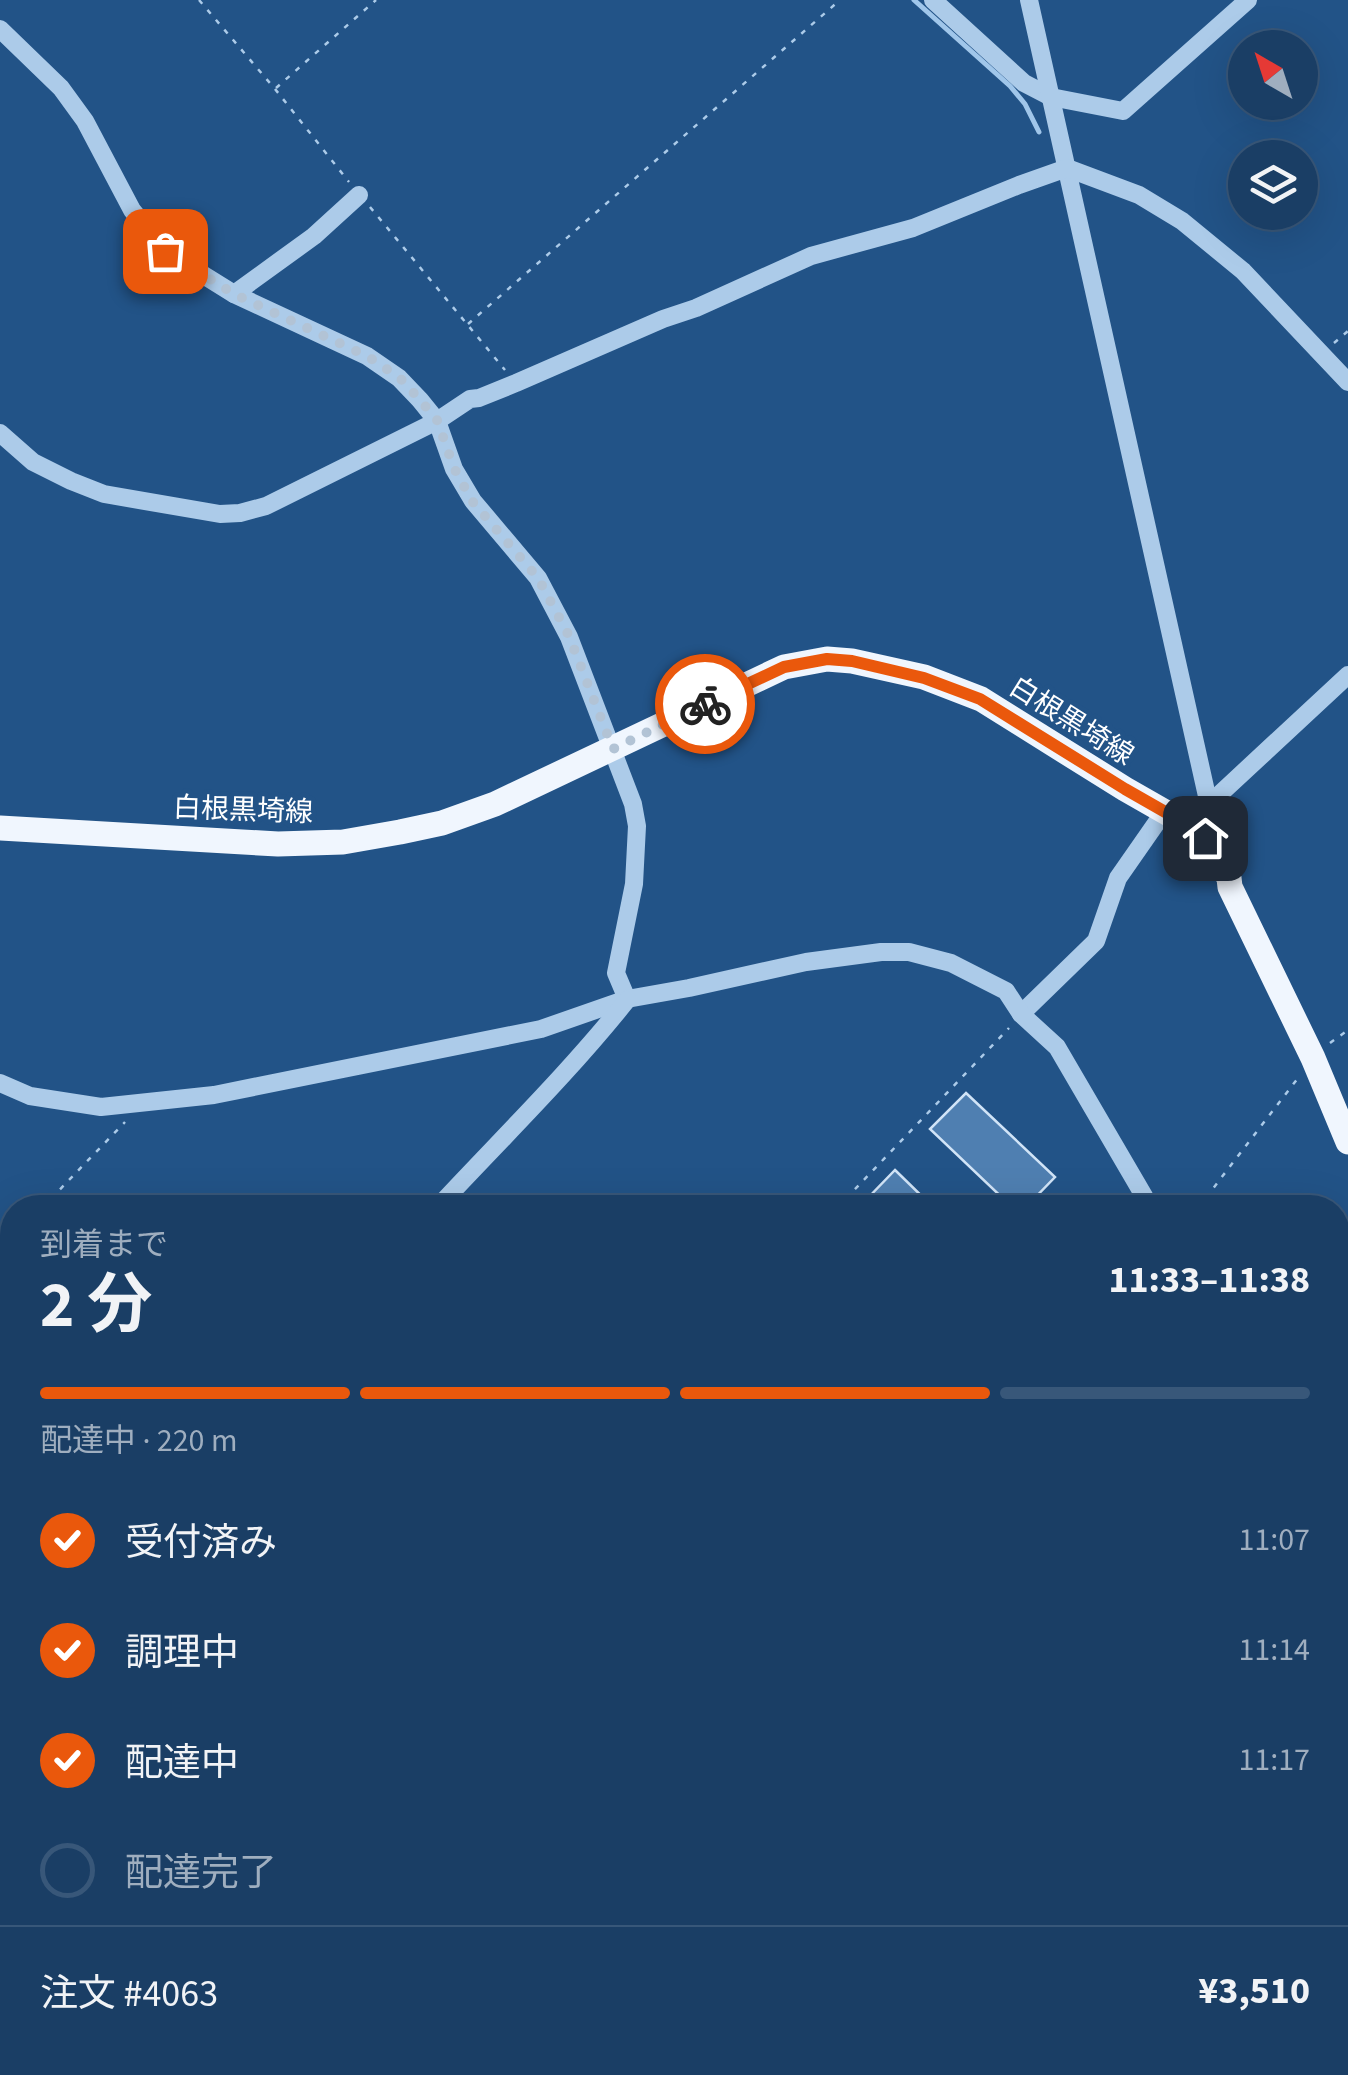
<!DOCTYPE html>
<html lang="ja">
<head>
<meta charset="utf-8">
<style>
	:root { --surface:#1a3e65; --page:#23456b; --text:#f1f3f6; --muted:#9faebf; --line:#385779; --accent:#ea580c }
	body { margin:0; font-family:"Source Sans 3","Noto Sans JP",sans-serif; background:var(--page); color:var(--text); height:100vh; display:flex; flex-direction:column; font-size:38px; white-space:nowrap }
	* { box-sizing:border-box; margin:0 }
	p { font-size:32px; color:var(--muted) }
	.icon { flex:none; width:55px; height:55px; fill:none; stroke:currentColor; stroke-width:2; stroke-linecap:round; stroke-linejoin:round }
	.map { position:relative; flex:1; overflow:hidden }
	.drawer { position:absolute; left:0px; top:1195px; width:1350px; height:880px; display:flex; flex-direction:column; background:var(--surface); border-radius:40px 40px 0 0; box-shadow:0 10px 40px #0002,0 0 0 2px var(--line) }
	.drawer>* { flex:none }
	.needle { width:65px; rotate:321deg }
	.buttons { position:absolute; left:1228px; top:30px; display:grid; gap:20px }
	.buttons a { display:grid; place-items:center; width:90px; height:90px; border-radius:50%; background:var(--surface); box-shadow:0 10px 40px #0002,0 0 0 2px var(--line); font-size:50px }
	.pin { position:absolute; display:grid; place-items:center; width:85px; height:85px; color:#fff; margin:-42px; border-radius:20px; box-shadow:0 5px 15px #0006 }
	.courier { position:absolute; display:grid; place-items:center; width:100px; height:100px; margin:-50px; border:8px solid #ea580c; border-radius:50%; background:#fff; color:#222; box-shadow:0 2px 12px #0007 }
	.summary em { font-style:normal; font-weight:700 }
	.summary div { display:flex; flex-direction:column-reverse }
	.summary { display:flex; align-items:center; justify-content:space-between; height:170px; padding:0 40px }
	h1 { font-size:65px; font-weight:700; line-height:75px }
	.bar { display:grid; grid-template-columns:repeat(4,1fr); gap:15px 10px; align-content:center; height:120px; padding:0 40px }
	.bar i { height:12px; border-radius:8px; background:var(--line) }
	.bar .selected { background:var(--accent) }
	.bar p { grid-column:span 4 }
	.line { display:flex; align-items:center; gap:25px; padding:0 40px; border-top:2px solid var(--line) }
	.line div { flex:1 }
	ol { padding:0 40px; list-style:none }
	li { display:flex; align-items:center; gap:30px; height:110px }
	li p { margin-inline-start:auto }
	li .icon { padding:10px; border-radius:50%; background:var(--accent); color:#fff; stroke-width:4 }
	li:last-child { color:var(--muted) }
	li i { width:55px; height:55px; border:5px solid var(--line); border-radius:50% }
	.map>svg:first-child { display:block }
	.lines { fill:none; stroke-linecap:round; stroke-linejoin:round }
	.stream { stroke:#a0c6ea; stroke-width:5 }
	.building { fill:#4f7fb1; stroke:#d1e4f7; stroke-width:2.5 }
	.path { stroke:#accbe9; stroke-width:2.5; stroke-dasharray:5 8; stroke-linecap:butt }
	.minor { stroke:#accbe9; stroke-width:18 }
	.major { stroke:#f0f6fe; stroke-width:25 }
	.done { stroke:#b2c3d5; stroke-width:10; stroke-dasharray:0 18 }
	.route { stroke:#ea580c; stroke-width:12 }
	.labels { text-anchor:middle; stroke-width:10; stroke-linejoin:round; paint-order:stroke }
	.street-label { font-size:28px; fill:#fff; stroke:#225387 }
</style>
</head>
<body>
<div class="map">
<svg width="1348" height="2075" viewBox="0 0 1348 2075">
	<rect width="100%" height="100%" fill="#225387"/>
	<g class="lines">
		<!-- stream -->
		<polyline class="stream" points="914,0 1010,86 1025,104 1039,132"/>
	</g>
	<!-- building -->
	<g class="building">
		<polygon points="966,1093 1055,1177 1025,1208 1013,1208 930,1129"/>
		<polygon points="895,1170 934,1208 871,1208 865,1201"/>
	</g>
	<g class="lines">
		<!-- path -->
		<g class="path">
			<polyline points="199,0 275,89 349,182"/>
			<polyline points="276,88 376,0"/>
			<polyline points="370,207 505,370"/>
			<polyline points="468,324 840,0"/>
			<polyline points="1334,343 1348,331"/>
			<polyline points="1330,1043 1348,1030"/>
			<polyline points="42,1208 125,1122"/>
			<polyline points="837,1208 1009,1028"/>
			<polyline points="1198,1208 1298,1078"/>
			<polyline points="0,1251 12,1238"/>
			<polyline points="0,1440 12,1452"/>
			<polyline points="1338,1937 1348,1926"/>
			<polyline points="652,2062 665,2075"/>
			<polyline points="1196,2062 1210,2075"/>
			<polyline points="6,2075 18,2062"/>
			<polyline points="405,2075 417,2062"/>
			<polyline points="808,2075 820,2062"/>
			<polyline points="1205,2075 1217,2062"/>
		</g>
		<!-- minor -->
		<g class="minor">
			<polyline points="933,0 1024,83 1051,97 1123,111 1248,0"/>
			<polyline points="1029,0 1207,796 1205,838"/>
			<polyline points="0,29 61,88 85,121 132,210 165,251 234,294 367,356 399,378 420,400 437,421 454,469 473,501 538,578 569,637 633,804 637,826 634,884 616,973 627,999"/>
			<polyline points="234,294 314,236 359,195"/>
			<polyline points="0,433 33,462 71,481 104,494 220,514 240,513 266,506 437,421 470,399 479,398 516,383 663,319 696,308 811,256 913,228 1019,185 1067,168 1139,195 1182,221 1243,271 1348,382"/>
			<polyline points="1207,806 1348,675"/>
			<polyline points="1021,1014 1096,941 1118,878 1164,812"/>
			<polyline points="0,1083 30,1096 101,1107 214,1095 541,1029 627,999 689,988 806,962 881,952 909,952 951,963 1006,991 1021,1014 1057,1047 1144,1196 1148,1208"/>
			<path d="M437,1208c65,-70 130,-133 190,-208"/>
			<polyline points="1338,1547 1348,1540"/>
			<polyline points="1338,1637 1348,1667"/>
			<polyline points="0,1664 12,1651"/>
		</g>
		<!-- major -->
		<polyline class="major" points="0,828 278,844 343,842 400,832 442,823 495,804 784,667 827,659 852,661 924,677 981,699 1125,789 1181,821 1205,838 1229,878 1230,887 1313,1058 1348,1142"/>
	</g>
	<g class="lines">
		<!-- done -->
		<polyline class="done" points="165,251 234,294 367,356 400,378 420,400 437,420 454,468 472,501 538,578 569,636 613,749 705,704"/>
		<!-- route -->
		<polyline class="route" points="705,704 784,667 827,659 852,661 924,678 980,699 1125,789 1181,821 1205,838"/>
	</g>
	<g class="labels">
		<!-- street labels -->
		<g class="street-label">
			<text transform="translate(1072 720) rotate(32)" y="10">白根黒埼線</text>
			<text transform="translate(243 809) rotate(2)" y="10">白根黒埼線</text>
		</g>
	</g>
</svg>
<div class="buttons">
<a><svg class="needle" viewBox="-14 -14 28 28"><path d="M0-13l5 13h-10z" fill="#e53935"/><path d="M0 13l5-13h-10z" fill="#9faebf"/></svg></a>
<a><svg class="icon" aria-label="layers" viewBox="0 0 24 24"><path d="M12 4l9 5-9 5-9-5zM3 14l9 5 9-5"/></svg></a>
</div>
<div class="pin" style="left:165px;top:251px;background:#ea580c"><svg class="icon" aria-label="bag" viewBox="0 0 24 24"><path d="M5 8h14l-1 12H6zM9 8a3 3 0 0 1 6 0"/></svg></div>
<div class="pin" style="left:1205px;top:838px;background:#1f2937"><svg class="icon" aria-label="home" viewBox="0 0 24 24"><path d="M3 11l9-7 9 7M6 9v11h12V9"/></svg></div>
<div class="courier" style="left:705px;top:704px"><svg class="icon" aria-label="bike" viewBox="0 0 24 24"><circle cx="6" cy="16" r="4"/><circle cx="18" cy="16" r="4"/><path d="M6 16l4-8h5l3 8M10 8l3 8H6M13 5h3"/></svg></div>
<section class="drawer">
<div class="summary"><div><h1>2 分</h1><p>到着まで</p></div><em>11:33–11:38</em></div>
<div class="bar"><i class="selected"></i><i class="selected"></i><i class="selected"></i><i></i><p>配達中 · 220 m</p></div>
<ol>
<li><svg class="icon" aria-label="check" viewBox="0 0 24 24"><path d="M5 12l5 5 9-10"/></svg>受付済み<p>11:07</p></li>
<li><svg class="icon" aria-label="check" viewBox="0 0 24 24"><path d="M5 12l5 5 9-10"/></svg>調理中<p>11:14</p></li>
<li><svg class="icon" aria-label="check" viewBox="0 0 24 24"><path d="M5 12l5 5 9-10"/></svg>配達中<p>11:17</p></li>
<li><i></i>配達完了</li>
</ol>
<div class="line" style="height:130px"><div>注文 #4063</div><b>¥3,510</b></div>
</section>
</div>
</body>
</html>
